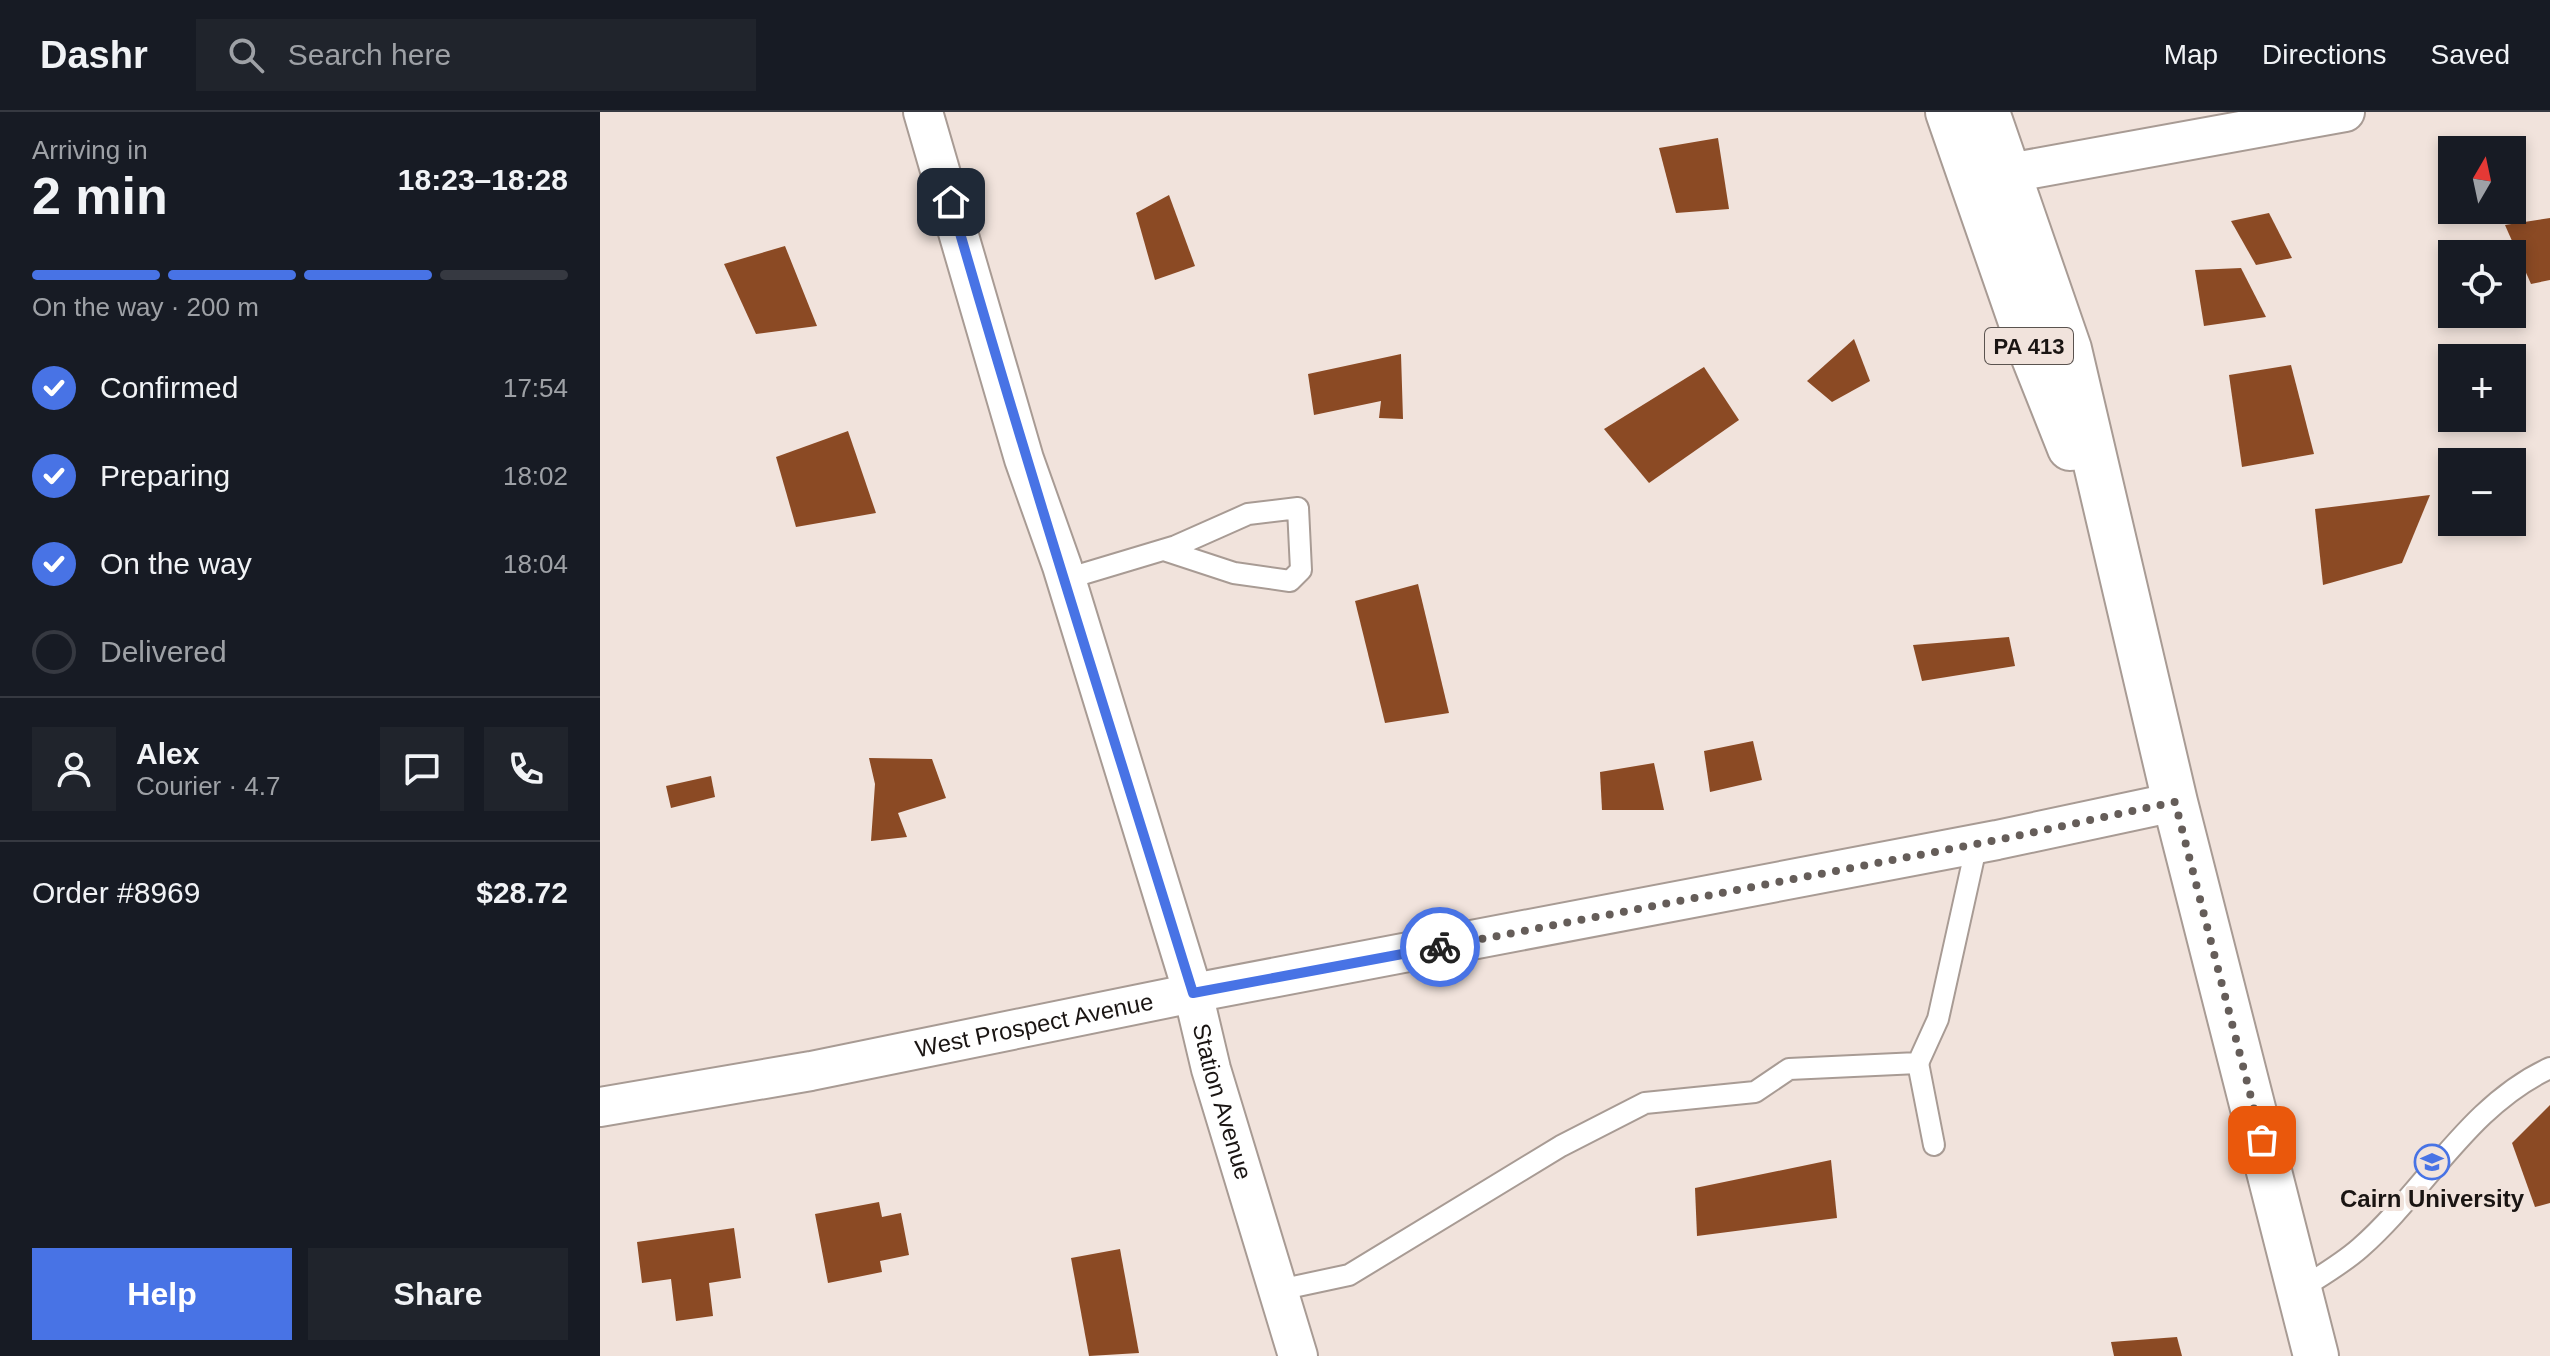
<!DOCTYPE html>
<html lang="en">
<head>
<meta charset="utf-8">
<style>
	:root { --surface:#171b24; --page:#20242c; --text:#f1f3f6; --muted:#9ea1a6; --line:#363941; --accent:#4873e5 }
	body { margin:0; font-family:Arial,sans-serif; background:var(--page); color:var(--text); height:100vh; display:flex; flex-direction:column; font-size:30px; white-space:nowrap }
	* { box-sizing:border-box; margin:0 }
	p { font-size:26px; color:var(--muted) }
	.icon { flex:none; width:44px; height:44px; fill:none; stroke:currentColor; stroke-width:2; stroke-linecap:round; stroke-linejoin:round }
	.map { position:relative; flex:1; overflow:hidden }
	.side { display:flex; flex-direction:column; background:var(--surface); width:600px }
	.side>* { flex:none }
	.needle { width:52px; rotate:9deg }
	.tools { position:absolute; left:1838px; top:24px; display:grid; gap:16px }
	.tools a { display:grid; place-items:center; width:88px; height:88px; border-radius:0px; background:var(--surface); box-shadow:0 4px 12px #0003; font-size:40px }
	.pin { position:absolute; display:grid; place-items:center; width:68px; height:68px; color:#fff; margin:-34px; border-radius:16px; box-shadow:0 4px 12px #0006 }
	.courier { position:absolute; display:grid; place-items:center; width:80px; height:80px; margin:-40px; border:6px solid #4873e5; border-radius:50%; background:#fff; color:#222; box-shadow:0 2px 10px #0007 }
	.headline em { font-style:normal; font-weight:700 }
	.headline div { display:flex; flex-direction:column-reverse }
	.headline { display:flex; align-items:center; justify-content:space-between; height:136px; padding:0 32px }
	h1 { font-size:52px; font-weight:700; line-height:60px }
	.bar { display:grid; grid-template-columns:repeat(4,1fr); gap:12px 8px; align-content:center; height:96px; padding:0 32px }
	.bar i { height:10px; border-radius:6px; background:var(--line) }
	.bar .current { background:var(--accent) }
	.bar p { grid-column:span 4 }
	.line { display:flex; align-items:center; gap:20px; padding:0 32px; border-top:2px solid var(--line) }
	.line div { flex:1 }
	.round { display:grid; place-items:center; flex:none; width:84px; height:84px; border-radius:0px; background:var(--page) }
	ol { padding:0 32px; list-style:none }
	li { display:flex; align-items:center; gap:24px; height:88px }
	li p { margin-inline-start:auto }
	li .icon { padding:8px; border-radius:50%; background:var(--accent); color:#fff; stroke-width:4 }
	li:last-child { color:var(--muted) }
	li i { width:44px; height:44px; border:4px solid var(--line); border-radius:50% }
	.primary-button { display:flex; gap:16px; margin-top:auto; padding:16px 32px }
	.primary-button a { flex:1; height:92px; border-radius:0px; background:var(--accent); color:#fff; font-size:32px; font-weight:700; line-height:92px; text-align:center }
	.primary-button a+a { background:var(--page); color:var(--text) }
	header { display:flex; align-items:center; gap:48px; box-sizing:border-box; height:112px; padding:0 40px; background:var(--surface); border-bottom:2px solid var(--line) }
	header strong { font-size:38px }
	nav { display:flex; gap:44px; margin-inline-start:auto; font-size:28px }
	.search { width:560px; height:72px; background:var(--page); display:flex; align-items:center; gap:20px; box-sizing:border-box; padding:0 28px; border-radius:0px; color:var(--muted); font-size:30px }
	main { display:flex; flex:1; min-height:0 }
	.map>svg:first-child { display:block }
	.building { fill:#8b4a24 }
	.lines { fill:none; stroke-linecap:round; stroke-linejoin:round }
	.service-casing { stroke:#a89b94; stroke-width:24 }
	.minor-casing { stroke:#a89b94; stroke-width:42 }
	.primary-casing { stroke:#a89b94; stroke-width:48 }
	.service { stroke:#fff; stroke-width:20 }
	.minor { stroke:#fff; stroke-width:38 }
	.primary { stroke:#fff; stroke-width:44 }
	.done { stroke:#655d59; stroke-width:8; stroke-dasharray:0 14.4 }
	.route { stroke:#4873e5; stroke-width:10 }
	.labels { text-anchor:middle; stroke-width:8; stroke-linejoin:round; paint-order:stroke }
	.shield { fill:#f1e3dc; stroke:#5a534f; stroke-width:2 }
	.shield-label { font-size:22px; font-weight:bold; fill:#1a1513 }
	.street-label { font-size:24px; fill:#1a1513; stroke:#f1e3dc }
	.poi-label { font-size:24px; font-weight:bold; fill:#1a1513; stroke:#f1e3dc }
</style>
</head>
<body>
<header>
<strong>Dashr</strong>
<div class="search"><svg class="icon" aria-label="search" viewBox="0 0 24 24"><circle cx="10" cy="10" r="6"/><path d="M15 15l6 6"/></svg>Search here</div>
<nav><a>Map</a><a>Directions</a><a>Saved</a></nav>
</header>
<main>
<section class="side">
<div class="headline"><div><h1>2 min</h1><p>Arriving in</p></div><em>18:23–18:28</em></div>
<div class="bar"><i class="current"></i><i class="current"></i><i class="current"></i><i></i><p>On the way · 200 m</p></div>
<ol>
<li><svg class="icon" aria-label="check" viewBox="0 0 24 24"><path d="M5 12l5 5 9-10"/></svg>Confirmed<p>17:54</p></li>
<li><svg class="icon" aria-label="check" viewBox="0 0 24 24"><path d="M5 12l5 5 9-10"/></svg>Preparing<p>18:02</p></li>
<li><svg class="icon" aria-label="check" viewBox="0 0 24 24"><path d="M5 12l5 5 9-10"/></svg>On the way<p>18:04</p></li>
<li><i></i>Delivered</li>
</ol>
<div class="line" style="height:144px"><a class="round"><svg class="icon" aria-label="person" viewBox="0 0 24 24"><circle cx="12" cy="8" r="4"/><path d="M4 21q1-7 8-7t8 7"/></svg></a><div><b>Alex</b><p>Courier · 4.7</p></div><a class="round"><svg class="icon" aria-label="chat" viewBox="0 0 24 24"><path d="M4 5h16v11H9l-5 4z"/></svg></a><a class="round"><svg class="icon" aria-label="phone" viewBox="0 0 24 24"><path d="M5 4h4l2 5-3 2q2 4 5 5l2-3 5 2v4C11 20 4 13 5 4z"/></svg></a></div>
<div class="line" style="height:104px"><div>Order #8969</div><b>$28.72</b></div>
<div class="primary-button"><a>Help</a><a>Share</a></div>
</section>
<div class="map">
<svg width="1950" height="1244" viewBox="0 0 1950 1244">
	<rect width="100%" height="100%" fill="#f1e3dc"/>
	<!-- building -->
	<g class="building">
		<polygon points="1118,26 1129,97 1076,101 1059,36"/>
		<polygon points="569,83 595,154 555,168 536,101"/>
		<polygon points="1669,101 1692,146 1656,153 1631,109"/>
		<polygon points="1950,106 1950,168 1931,172 1905,113"/>
		<polygon points="185,134 217,214 156,222 124,152"/>
		<polygon points="1641,156 1666,205 1604,214 1595,158"/>
		<polygon points="1254,227 1270,269 1232,290 1207,269"/>
		<polygon points="801,242 803,307 779,306 781,289 714,303 708,262"/>
		<polygon points="1691,253 1714,342 1642,355 1629,263"/>
		<polygon points="1104,255 1139,308 1049,371 1004,317"/>
		<polygon points="248,319 276,401 196,415 176,345"/>
		<polygon points="1830,383 1802,451 1723,473 1715,397"/>
		<polygon points="818,472 849,601 785,611 755,489"/>
		<polygon points="1409,525 1415,554 1322,569 1313,533"/>
		<polygon points="1153,629 1162,668 1110,680 1104,639"/>
		<polygon points="269,646 332,647 346,686 298,701 307,725 271,729 275,672"/>
		<polygon points="1054,651 1064,698 1002,698 1000,660"/>
		<polygon points="111,664 115,685 71,696 66,674"/>
		<polygon points="1950,993 1950,1091 1935,1095 1912,1031"/>
		<polygon points="1231,1048 1237,1106 1097,1124 1095,1076"/>
		<polygon points="279,1090 282,1105 301,1101 309,1143 280,1149 282,1160 228,1171 215,1102"/>
		<polygon points="134,1116 141,1166 109,1171 113,1204 76,1209 71,1167 42,1171 37,1130"/>
		<polygon points="520,1137 539,1241 489,1244 471,1146"/>
		<polygon points="1577,1225 1582,1244 1514,1244 1511,1230"/>
	</g>
	<g class="lines">
		<!-- service casing -->
		<g class="service-casing">
			<g id="service">
				<polyline points="466,467 576,434 648,402 698,396 701,458 690,469 634,461 564,438"/>
				<polyline points="1318,951 1334,1033"/>
				<polyline points="679,1178 749,1163 961,1034 1045,991 1155,980 1189,957 1318,951 1338,907 1377,731"/>
				<path d="M1699,1178c20,-13 43,-26 61,-42 65,-57 109,-143 190,-180"/>
			</g>
		</g>
		<!-- minor casing -->
		<g class="minor-casing">
			<g id="minor">
				<path id="s1" d="M323,0l101,347 38,107 131,427 18,76 87,287"/>
				<polyline points="1409,61 1745,0"/>
				<path id="s2" d="M0,995l211,-36 382,-78 804,-153 178,-38"/>
			</g>
		</g>
		<!-- primary casing -->
		<g class="primary-casing">
			<g id="primary">
				<polyline points="1348,0 1429,233 1470,336"/>
				<polyline points="1387,0 1469,237 1575,690 1716,1244"/>
			</g>
		</g>
		<!-- service -->
		<use href="#service" class="service"/>
		<!-- minor -->
		<use href="#minor" class="minor"/>
		<!-- primary -->
		<use href="#primary" class="primary"/>
	</g>
	<g class="lines">
		<!-- done -->
		<polyline class="done" points="840,835 1397,728 1575,690 1662,1028"/>
		<!-- route -->
		<path class="route" d="M351,90c76,265 160,527 242,791l247,-46"/>
	</g>
	<!-- icons -->
	<defs>
		<g id="university-ring" transform="scale(1.8)"><circle r="9.5" fill="#f1e3dc" stroke="#4873e5" stroke-width="1.5"/><path d="M0-5L7-2L0 1L-7-2ZM-4 1L0 2.5L4 1V4Q0 6-4 4Z" fill="#4873e5"/></g>
	</defs>
	<g fill-rule="evenodd">
		<use href="#university-ring" x="1832" y="1050"/>
	</g>
	<g class="labels">
		<!-- shield labels -->
		<rect class="shield" x="1385" y="216" width="88" height="36" rx="6"/>
		<g class="shield-label">
			<text x="1429" y="242">PA 413</text>
		</g>
		<!-- street labels -->
		<g class="street-label">
			<text dy="8" stroke="none"><textPath href="#s2" startOffset="442">West Prospect Avenue</textPath></text>
			<text dy="8" stroke="none"><textPath href="#s1" startOffset="1034">Station Avenue</textPath></text>
		</g>
		<!-- poi labels -->
		<g class="poi-label">
			<text x="1832" y="1095">Cairn University</text>
		</g>
	</g>
</svg>
<div class="tools">
<a><svg class="needle" viewBox="-14 -14 28 28"><path d="M0-13l5 13h-10z" fill="#e53935"/><path d="M0 13l5-13h-10z" fill="#9ea1a6"/></svg></a>
<a><svg class="icon" aria-label="locate" viewBox="0 0 24 24"><circle cx="12" cy="12" r="6"/><path d="M12 2v4M12 18v4M2 12h4M18 12h4"/></svg></a>
<a>+</a>
<a>−</a>
</div>
<div class="pin" style="left:1662px;top:1028px;background:#ea580c"><svg class="icon" aria-label="bag" viewBox="0 0 24 24"><path d="M5 8h14l-1 12H6zM9 8a3 3 0 0 1 6 0"/></svg></div>
<div class="pin" style="left:351px;top:90px;background:#1f2937"><svg class="icon" aria-label="home" viewBox="0 0 24 24"><path d="M3 11l9-7 9 7M6 9v11h12V9"/></svg></div>
<div class="courier" style="left:840px;top:835px"><svg class="icon" aria-label="bike" viewBox="0 0 24 24"><circle cx="6" cy="16" r="4"/><circle cx="18" cy="16" r="4"/><path d="M6 16l4-8h5l3 8M10 8l3 8H6M13 5h3"/></svg></div>
</div>
</main>
</body>
</html>
